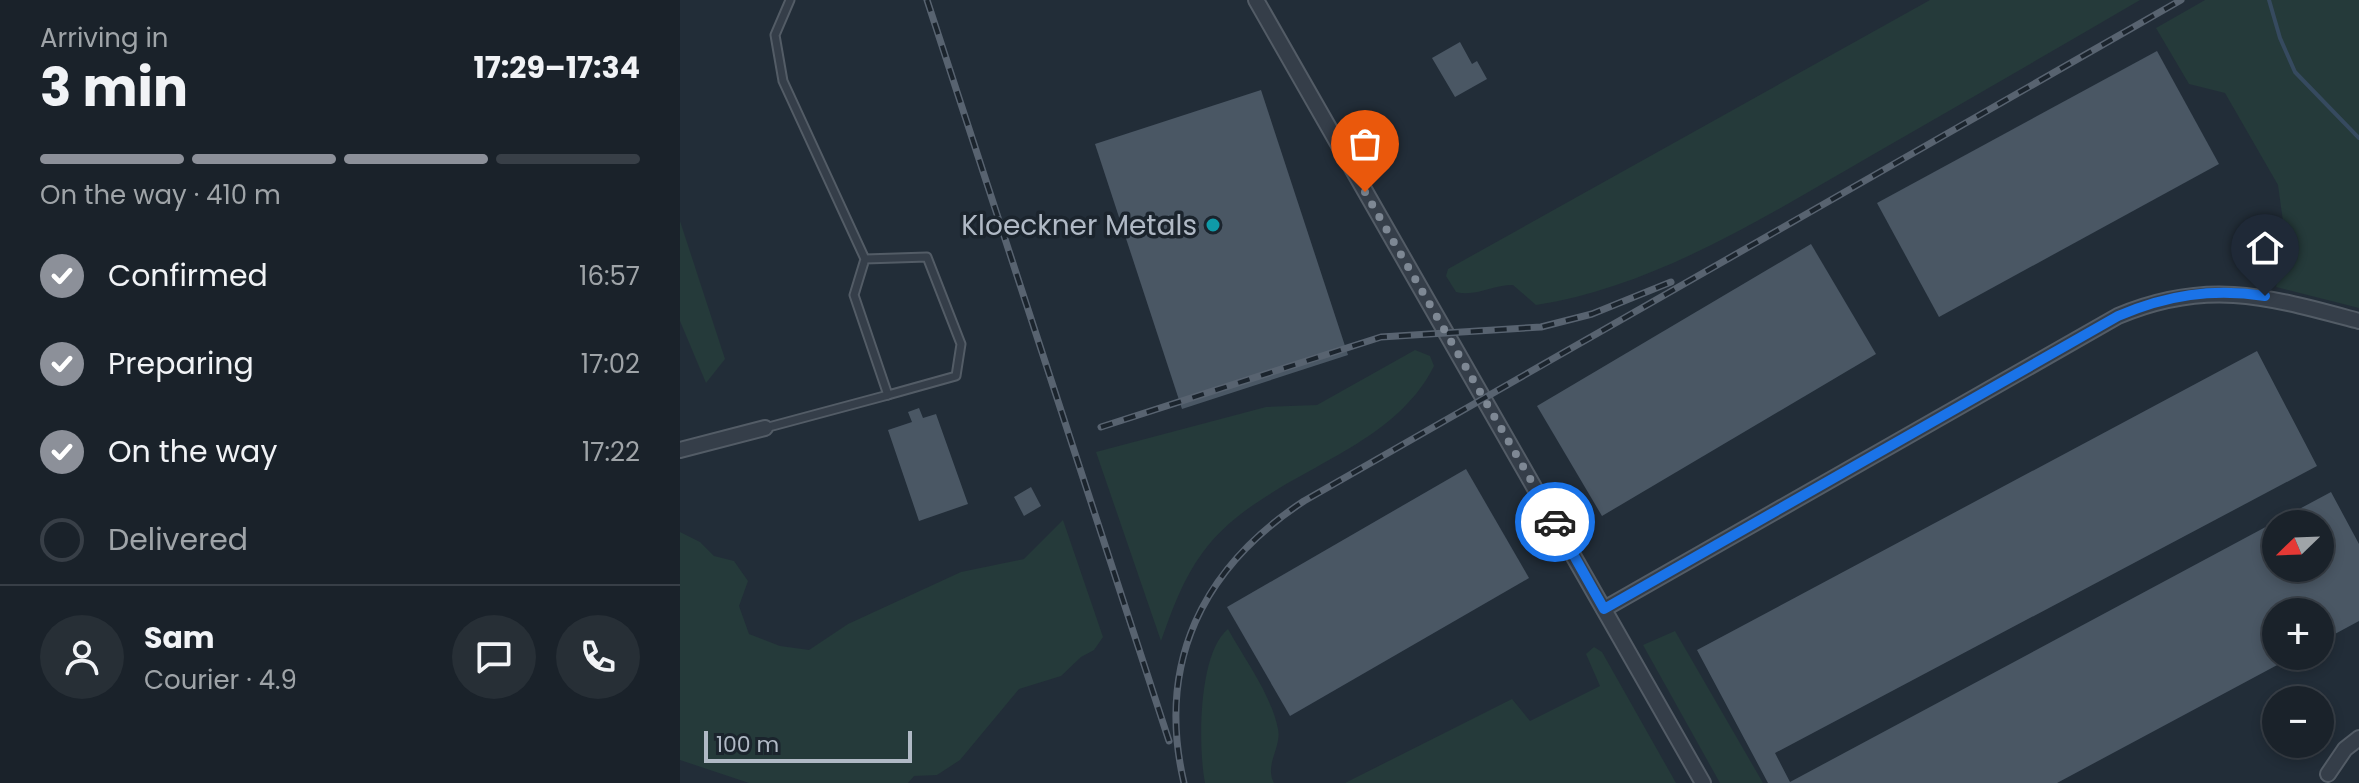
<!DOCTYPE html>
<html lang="en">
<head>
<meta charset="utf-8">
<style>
	:root { --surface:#1a222a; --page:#272f36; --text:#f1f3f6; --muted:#9fa4a8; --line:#383f47; --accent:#8c9099 }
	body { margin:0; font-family:Poppins,sans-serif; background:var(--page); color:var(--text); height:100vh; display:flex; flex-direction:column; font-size:30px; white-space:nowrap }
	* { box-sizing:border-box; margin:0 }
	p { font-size:26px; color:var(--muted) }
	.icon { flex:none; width:44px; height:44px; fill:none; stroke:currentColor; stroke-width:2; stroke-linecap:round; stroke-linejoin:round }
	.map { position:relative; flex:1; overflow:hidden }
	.side { display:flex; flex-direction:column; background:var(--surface); width:680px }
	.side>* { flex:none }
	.needle { width:52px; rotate:247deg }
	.buttons { position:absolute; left:1582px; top:510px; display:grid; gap:16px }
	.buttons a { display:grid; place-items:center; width:72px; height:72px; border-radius:50%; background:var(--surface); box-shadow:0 4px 12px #0003,0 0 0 2px var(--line); font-size:40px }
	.scale { position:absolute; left:24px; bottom:20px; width:208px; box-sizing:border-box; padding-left:8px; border:4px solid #b0b9c5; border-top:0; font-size:22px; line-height:28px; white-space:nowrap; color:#b0b9c5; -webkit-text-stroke:6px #1b242d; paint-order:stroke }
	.pin { position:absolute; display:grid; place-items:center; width:68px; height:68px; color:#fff; margin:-82px -34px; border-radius:50% 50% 50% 0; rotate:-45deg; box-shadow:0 0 8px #0007 }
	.pin .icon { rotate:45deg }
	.courier { position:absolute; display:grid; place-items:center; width:80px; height:80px; margin:-40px; border:6px solid #1a73e8; border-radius:50%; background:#fff; color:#222; box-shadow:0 2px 10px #0007 }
	.summary em { font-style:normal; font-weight:700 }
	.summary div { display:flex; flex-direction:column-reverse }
	.summary { display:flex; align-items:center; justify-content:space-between; height:136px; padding:0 40px }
	h1 { font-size:52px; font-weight:700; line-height:60px }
	.bar { display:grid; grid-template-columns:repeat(4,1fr); gap:12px 8px; align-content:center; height:96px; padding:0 40px }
	.bar i { height:10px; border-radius:6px; background:var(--line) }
	.bar .active { background:var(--accent) }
	.bar p { grid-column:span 4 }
	.line { display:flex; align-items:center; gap:20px; padding:0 40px; border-top:2px solid var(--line) }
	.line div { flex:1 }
	.round { display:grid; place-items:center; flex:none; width:84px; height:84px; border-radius:42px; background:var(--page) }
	ol { padding:0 40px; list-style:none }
	li { display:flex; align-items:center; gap:24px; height:88px }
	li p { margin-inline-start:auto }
	li .icon { padding:8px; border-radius:50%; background:var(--accent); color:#fff; stroke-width:4 }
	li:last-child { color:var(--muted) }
	li i { width:44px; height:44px; border:4px solid var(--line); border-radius:50% }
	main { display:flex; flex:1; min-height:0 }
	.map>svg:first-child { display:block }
	.green { fill:#253a3a }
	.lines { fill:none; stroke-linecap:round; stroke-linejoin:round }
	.stream { stroke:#364a5f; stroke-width:4 }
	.building { fill:#4a5764; fill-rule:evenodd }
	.lane-casing { stroke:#535c66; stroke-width:11 }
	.street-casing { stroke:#535c66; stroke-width:18 }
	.lane { stroke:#353e49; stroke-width:7 }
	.street { stroke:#353e49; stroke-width:14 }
	.rail-casing { stroke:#586370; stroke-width:7 }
	.rail { stroke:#1b242d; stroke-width:4; stroke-dasharray:12; stroke-linecap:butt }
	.done { stroke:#7e8894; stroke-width:8; stroke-dasharray:0 14.4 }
	.route { stroke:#1a73e8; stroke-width:10 }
	.culture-dot { fill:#0f9aa8; stroke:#1b242d; stroke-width:3 }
	.labels { text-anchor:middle; stroke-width:7; stroke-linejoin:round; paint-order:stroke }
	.poi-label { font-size:28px; fill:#b0b9c5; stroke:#1b242d; text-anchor:end }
</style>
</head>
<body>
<main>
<section class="side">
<div class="summary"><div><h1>3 min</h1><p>Arriving in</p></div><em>17:29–17:34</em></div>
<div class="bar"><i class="active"></i><i class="active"></i><i class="active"></i><i></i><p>On the way · 410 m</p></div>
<ol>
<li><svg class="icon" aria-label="check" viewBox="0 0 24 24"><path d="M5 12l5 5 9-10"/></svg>Confirmed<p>16:57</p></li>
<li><svg class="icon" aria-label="check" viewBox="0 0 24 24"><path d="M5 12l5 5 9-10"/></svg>Preparing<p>17:02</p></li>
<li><svg class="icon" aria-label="check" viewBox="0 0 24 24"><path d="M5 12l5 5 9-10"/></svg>On the way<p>17:22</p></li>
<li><i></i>Delivered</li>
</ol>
<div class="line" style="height:144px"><a class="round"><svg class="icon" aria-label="person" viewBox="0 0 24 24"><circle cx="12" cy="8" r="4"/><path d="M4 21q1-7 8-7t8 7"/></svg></a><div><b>Sam</b><p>Courier · 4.9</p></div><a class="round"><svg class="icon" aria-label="chat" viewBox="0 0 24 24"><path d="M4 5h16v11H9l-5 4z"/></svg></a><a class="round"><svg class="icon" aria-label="phone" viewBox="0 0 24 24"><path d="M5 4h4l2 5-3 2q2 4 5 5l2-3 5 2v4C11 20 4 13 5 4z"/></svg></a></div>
</section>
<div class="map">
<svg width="1679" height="783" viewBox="0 0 1679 783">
	<rect width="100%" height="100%" fill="#222d38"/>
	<!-- green -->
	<g class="green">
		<path d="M1250,0h210c-91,53 -182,106 -273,158 -102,59 -213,129 -331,147l-23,-20c-21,0 -37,12 -57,7l-10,-16 2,-7z"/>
		<polygon points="1525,0 1679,0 1679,308 1596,287 1606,243 1598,185 1545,93 1509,84 1476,28"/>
		<polygon points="0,221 45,359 26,383 0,321"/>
		<path d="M735,350l15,6 4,10c-46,92 -171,105 -231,186 -20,27 -31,58 -42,89l-65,-189 170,-45 51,-2z"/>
		<polygon points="383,520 423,637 414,650 401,657 381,676 339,689 280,760 257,775 234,776 228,783 69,783 0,760 0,532 20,542 34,556 54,561 68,581 59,606 69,634 100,646 129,650 168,624 281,572 344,559"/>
		<path d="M548,629c17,31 43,65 50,100 4,18 -14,36 -4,54h-69c-7,-36 -7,-130 23,-154z"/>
		<polygon points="995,631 1083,783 1040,783 963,645"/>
		<polygon points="914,647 922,652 996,783 665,783 832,699 850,721 920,686 906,654"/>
	</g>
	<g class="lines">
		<!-- stream -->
		<polyline class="stream" points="1589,0 1600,38 1615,72 1679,138"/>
	</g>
	<!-- building -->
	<g class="building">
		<polygon points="780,42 792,64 797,61 807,79 775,97 752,58"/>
		<polygon points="1477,51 1539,164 1259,317 1197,203"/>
		<polygon points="581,90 668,355 502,409 415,144"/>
		<polygon points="1131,244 1196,354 922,516 857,406"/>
		<path d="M1577,351l60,115 -542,287 15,29 541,-290 28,52v77l-39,21v-30h-44v44h18l-237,127h-289l-71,-133zM1596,524h44v44h-44z"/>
		<polygon points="239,408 243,418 256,414 288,504 239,521 208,430 232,422 228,412"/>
		<polygon points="786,469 849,578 610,716 547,607"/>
		<polygon points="351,487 361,506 344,516 334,497"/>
	</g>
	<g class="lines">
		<!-- lane casing -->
		<g class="lane-casing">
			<g id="lane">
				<polyline points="110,0 95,35 103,81 185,259 174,295 208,395 276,376 281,344 247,257 185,259"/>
				<polyline points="85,428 208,395"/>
			</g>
		</g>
		<!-- street casing -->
		<g class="street-casing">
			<g id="street">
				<polyline points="576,0 1023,783"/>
				<polyline points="0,450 85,428"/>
				<path d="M924,609l514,-293c90,-38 151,-19 241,5"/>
				<polyline points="1648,774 1665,749 1679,738"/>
			</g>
		</g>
		<!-- lane -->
		<use href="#lane" class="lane"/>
		<!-- street -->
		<use href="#street" class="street"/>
		<!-- rail casing -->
		<g class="rail-casing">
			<g id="rail">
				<polyline points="247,0 489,741"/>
				<polyline points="421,427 701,337 861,327 912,314 991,282"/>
				<path d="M504,783c-28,-120 18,-215 120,-282l877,-501"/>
			</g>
		</g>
		<!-- rail -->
		<use href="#rail" class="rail"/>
	</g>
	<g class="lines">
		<!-- done -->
		<polyline class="done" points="685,192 875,522"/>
		<!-- route -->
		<path class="route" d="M875,522l49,87 514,-293c49,-21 94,-28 147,-20"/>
	</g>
	<!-- markers -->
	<circle class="culture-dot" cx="533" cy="225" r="8"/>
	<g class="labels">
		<!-- poi labels -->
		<g class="poi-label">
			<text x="517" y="235">Kloeckner Metals</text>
		</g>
	</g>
</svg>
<div class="buttons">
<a><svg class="needle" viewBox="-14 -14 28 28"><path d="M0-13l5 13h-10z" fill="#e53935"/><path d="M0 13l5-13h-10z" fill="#9fa4a8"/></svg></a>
<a>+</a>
<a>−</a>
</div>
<div class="scale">100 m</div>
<div class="pin" style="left:685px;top:192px;background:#ea580c"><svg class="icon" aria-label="bag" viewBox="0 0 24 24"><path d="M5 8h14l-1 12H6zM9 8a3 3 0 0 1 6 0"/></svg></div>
<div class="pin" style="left:1585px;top:296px;background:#1f2937"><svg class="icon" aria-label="home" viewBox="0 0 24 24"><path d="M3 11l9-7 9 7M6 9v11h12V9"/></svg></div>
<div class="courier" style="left:875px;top:522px"><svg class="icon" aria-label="car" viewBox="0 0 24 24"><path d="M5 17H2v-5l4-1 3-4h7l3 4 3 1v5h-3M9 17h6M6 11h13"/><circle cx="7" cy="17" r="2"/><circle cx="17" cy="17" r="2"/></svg></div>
</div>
</main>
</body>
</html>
